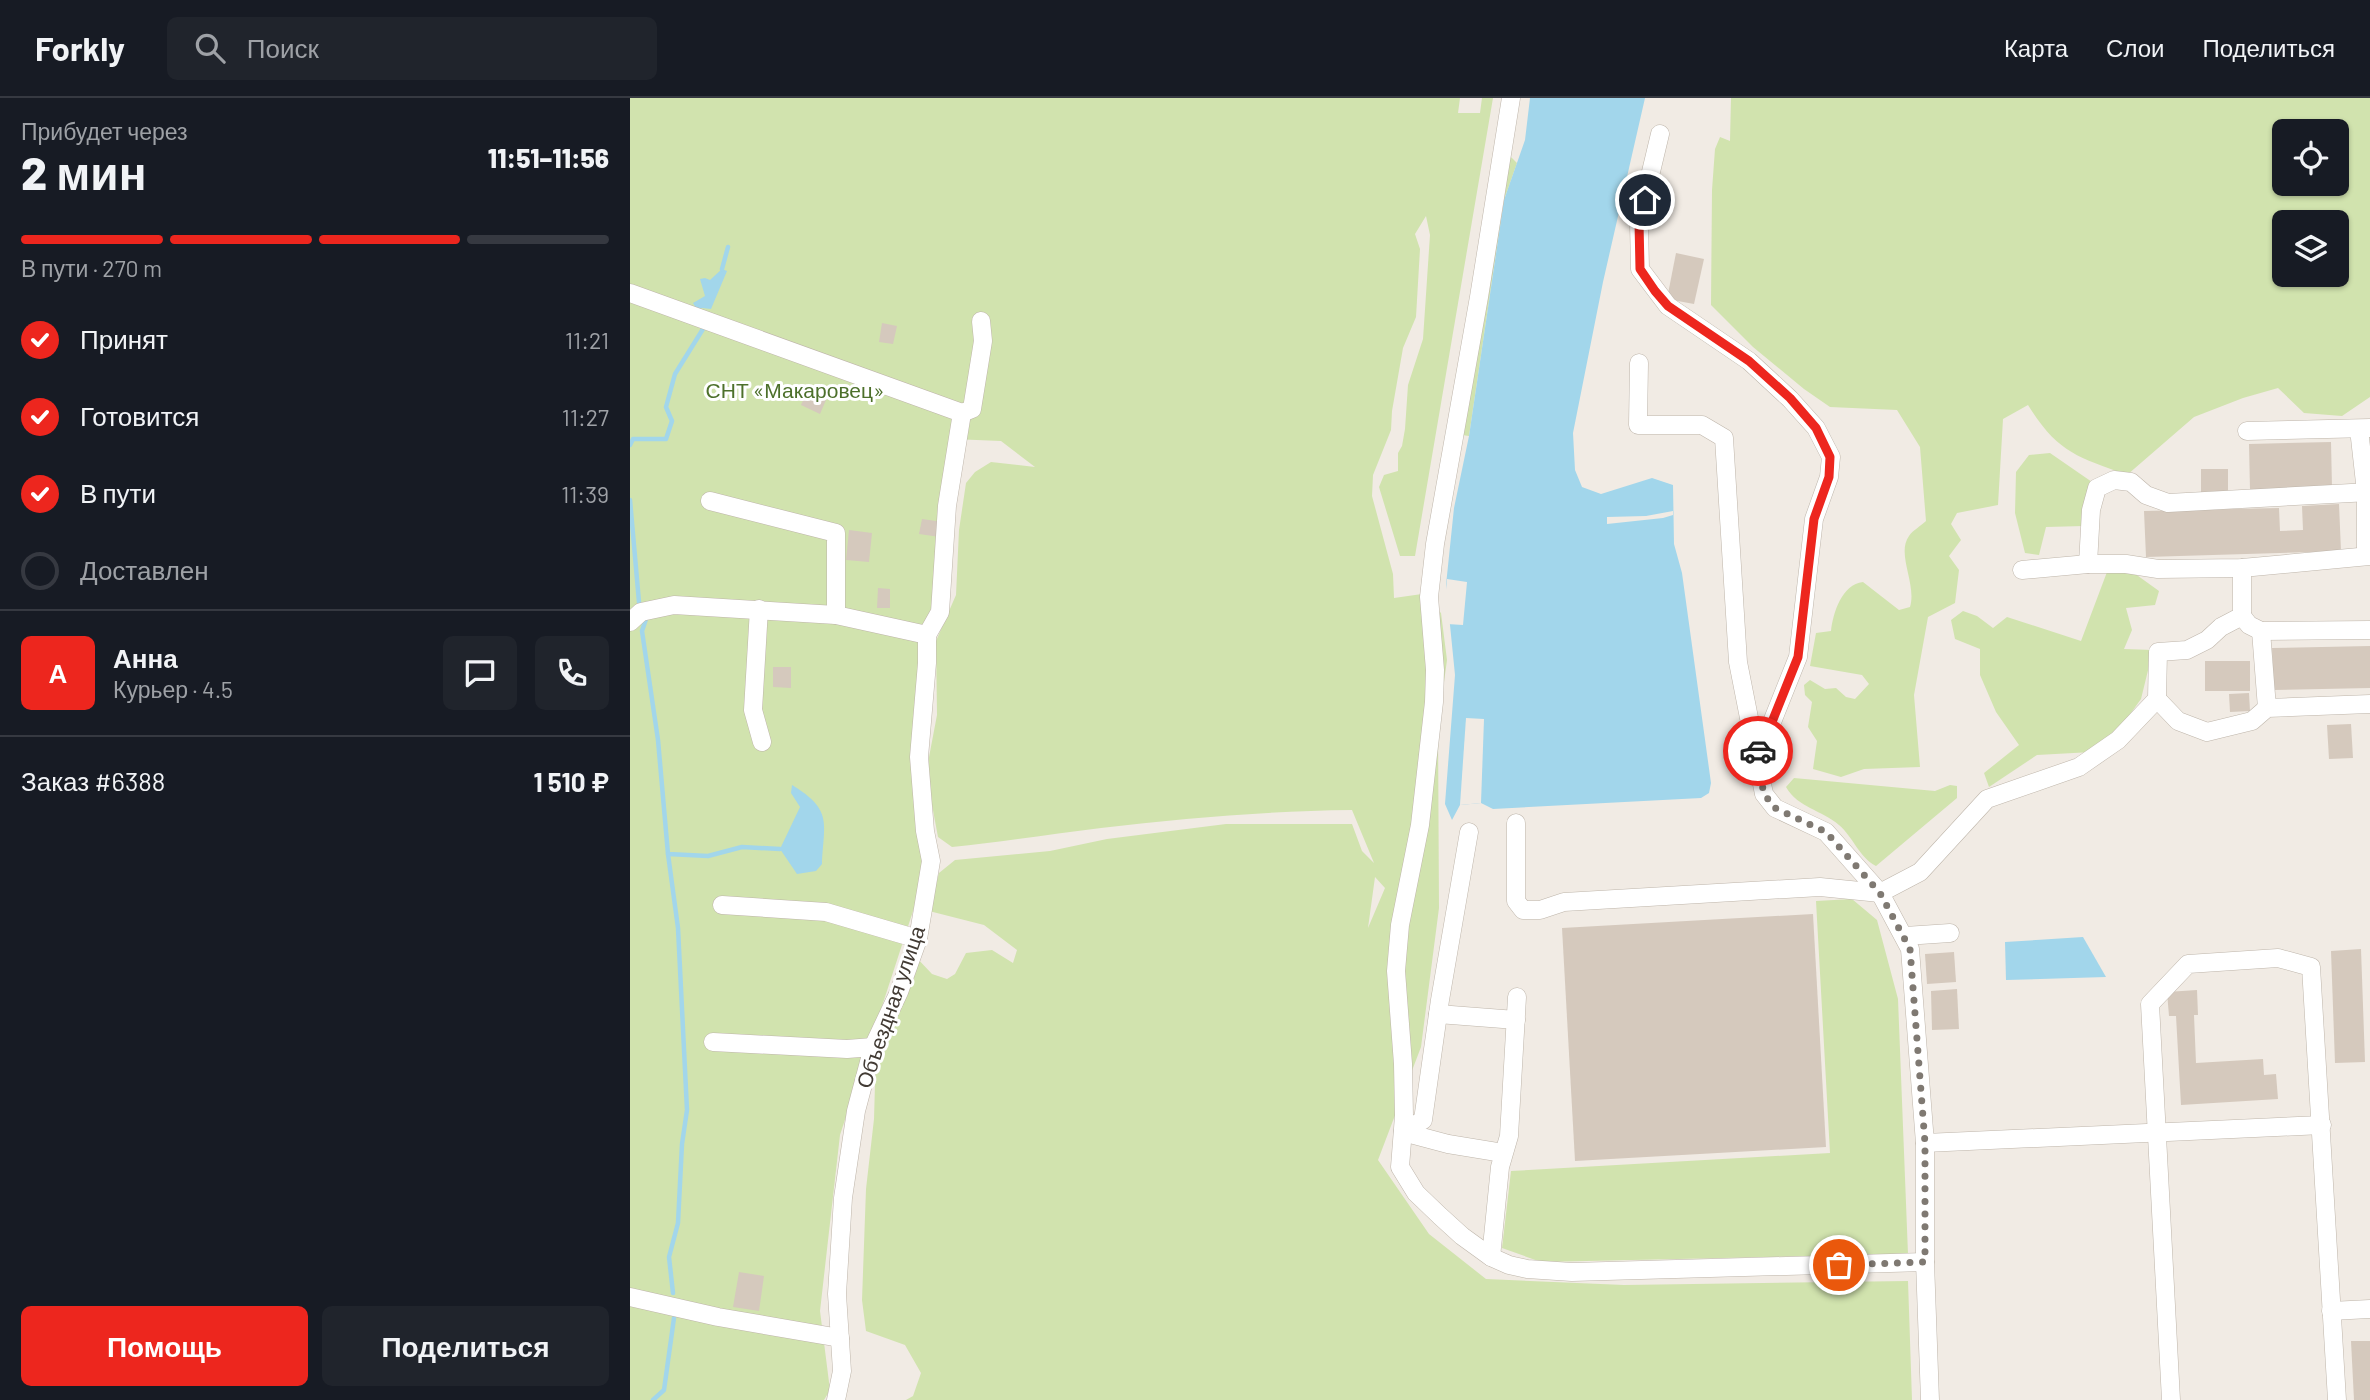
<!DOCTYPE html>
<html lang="ru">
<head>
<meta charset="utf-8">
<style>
	:root { --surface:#171b24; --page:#20242c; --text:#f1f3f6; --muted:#9ea1a6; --line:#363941; --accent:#ed261e }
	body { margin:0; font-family:Barlow,sans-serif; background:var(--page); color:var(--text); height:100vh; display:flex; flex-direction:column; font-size:26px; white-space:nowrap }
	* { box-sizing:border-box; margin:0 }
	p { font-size:23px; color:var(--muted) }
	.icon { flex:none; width:38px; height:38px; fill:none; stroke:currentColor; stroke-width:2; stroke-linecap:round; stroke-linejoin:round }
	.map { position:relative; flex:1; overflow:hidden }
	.panel { display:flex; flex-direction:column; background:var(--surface); width:630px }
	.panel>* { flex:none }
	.tools { position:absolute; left:1642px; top:21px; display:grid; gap:14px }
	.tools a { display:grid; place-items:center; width:77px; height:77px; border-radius:10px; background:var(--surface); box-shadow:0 2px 5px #0004; font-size:35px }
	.pin { position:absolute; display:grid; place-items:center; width:60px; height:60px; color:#fff; margin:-30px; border:4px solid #fff; border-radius:50%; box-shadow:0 2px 7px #0007 }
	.courier { position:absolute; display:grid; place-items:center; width:70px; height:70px; margin:-35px; border:5px solid #ed261e; border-radius:50%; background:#fff; color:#222; box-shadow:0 2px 9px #0007 }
	.headline em { font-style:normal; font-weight:800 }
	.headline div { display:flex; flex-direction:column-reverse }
	.headline { display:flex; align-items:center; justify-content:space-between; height:119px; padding:0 21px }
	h1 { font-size:46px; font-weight:800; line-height:52px }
	.bar { display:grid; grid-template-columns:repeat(4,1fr); gap:10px 7px; align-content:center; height:84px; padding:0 21px }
	.bar i { height:9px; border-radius:5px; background:var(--line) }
	.bar .active { background:var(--accent) }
	.bar p { grid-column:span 4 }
	.line { display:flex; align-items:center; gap:18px; padding:0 21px; border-top:2px solid var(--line) }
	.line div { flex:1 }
	.round { display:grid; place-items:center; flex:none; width:74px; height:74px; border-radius:10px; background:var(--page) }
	ol { padding:0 21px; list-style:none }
	li { display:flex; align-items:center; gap:21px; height:77px }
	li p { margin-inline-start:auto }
	li .icon { padding:7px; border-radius:50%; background:var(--accent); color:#fff; stroke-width:4 }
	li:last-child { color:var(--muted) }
	li i { width:38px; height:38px; border:4px solid var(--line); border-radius:50% }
	.action { display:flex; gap:14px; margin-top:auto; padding:14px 21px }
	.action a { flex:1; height:80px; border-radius:10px; background:var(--accent); color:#fff; font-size:28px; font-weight:800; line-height:80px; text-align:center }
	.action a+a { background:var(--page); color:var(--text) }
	header { display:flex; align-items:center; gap:42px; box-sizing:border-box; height:98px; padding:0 35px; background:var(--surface); border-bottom:2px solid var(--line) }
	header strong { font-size:33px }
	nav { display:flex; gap:38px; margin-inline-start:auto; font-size:24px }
	.search { width:490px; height:63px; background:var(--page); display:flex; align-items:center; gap:18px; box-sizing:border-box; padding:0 24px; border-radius:10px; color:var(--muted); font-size:26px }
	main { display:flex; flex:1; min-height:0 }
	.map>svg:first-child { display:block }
	.green { fill:#d1e3ae; fill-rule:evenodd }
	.water { fill:#a2d6eb }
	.pier { fill:#f1ebe4 }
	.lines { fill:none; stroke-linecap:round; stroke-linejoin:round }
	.stream { stroke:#a2d6eb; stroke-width:4.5 }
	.building { fill:#d5c9bd }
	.minor-casing { stroke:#beb5aa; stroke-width:19 }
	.minor { stroke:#fff; stroke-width:18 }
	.done { stroke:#7f7972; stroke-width:7; stroke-dasharray:0 12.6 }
	.route { stroke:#ed261e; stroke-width:9 }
	.labels { text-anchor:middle; stroke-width:6; stroke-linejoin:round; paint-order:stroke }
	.park-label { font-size:21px; fill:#4d702b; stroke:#fff }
	.street-label { font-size:21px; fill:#423b34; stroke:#fff }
</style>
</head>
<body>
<header>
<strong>Forkly</strong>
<div class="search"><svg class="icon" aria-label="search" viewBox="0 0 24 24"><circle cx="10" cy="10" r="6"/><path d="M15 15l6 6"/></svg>Поиск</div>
<nav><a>Карта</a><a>Слои</a><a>Поделиться</a></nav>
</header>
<main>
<section class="panel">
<div class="headline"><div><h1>2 мин</h1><p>Прибудет через</p></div><em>11:51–11:56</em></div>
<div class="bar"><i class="active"></i><i class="active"></i><i class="active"></i><i></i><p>В пути · 270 m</p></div>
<ol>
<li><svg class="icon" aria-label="check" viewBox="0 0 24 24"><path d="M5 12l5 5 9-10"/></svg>Принят<p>11:21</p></li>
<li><svg class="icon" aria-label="check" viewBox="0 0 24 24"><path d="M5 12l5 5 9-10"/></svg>Готовится<p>11:27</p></li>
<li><svg class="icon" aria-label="check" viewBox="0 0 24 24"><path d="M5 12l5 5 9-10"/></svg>В пути<p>11:39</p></li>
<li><i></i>Доставлен</li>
</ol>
<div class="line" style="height:126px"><b class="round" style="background:var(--accent);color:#fff">А</b><div><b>Анна</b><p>Курьер · 4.5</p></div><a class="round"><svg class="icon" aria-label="chat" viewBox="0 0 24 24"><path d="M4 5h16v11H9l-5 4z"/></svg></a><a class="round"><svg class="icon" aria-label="phone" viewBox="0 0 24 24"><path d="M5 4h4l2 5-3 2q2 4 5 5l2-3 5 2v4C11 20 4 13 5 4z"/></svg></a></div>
<div class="line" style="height:91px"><div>Заказ #6388</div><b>1 510 ₽</b></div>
<div class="action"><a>Помощь</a><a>Поделиться</a></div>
</section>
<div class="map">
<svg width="1740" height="1302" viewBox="0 0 1740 1302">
	<rect width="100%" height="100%" fill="#f1ebe4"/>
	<!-- green -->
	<g class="green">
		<path d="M0,0h830l-2,15h22l2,-15h11l-78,458h-15l-21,-69 5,-12 14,-4v-18l4,-7 3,-17 3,-44 15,-46 7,-104 -4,-19 -11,18 5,15 -4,68 -13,31 -11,63 -1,19 -18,45 -1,21 21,78 1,24 28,-4 19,19 6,47 -9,66 1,182 -18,139 -43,113 51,74 57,45 138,6 284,-4 4,119h-1006l7,-4 8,-23 -16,-28 -39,-14 -4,-31 4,-111 8,-70 2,-70 39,-93 17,18 15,5 8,-5 11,-21 26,-3 21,13 4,-13 -33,-25 -55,-14 10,-38 16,-13 95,-9 57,-12 119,-15h126l10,27 12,12 -22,-53c-84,1 -168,8 -251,18 -50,6 -99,14 -149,19l-14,-10 -12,-64 11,-58 -1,-74 20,-46 3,-65 7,-47 9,-11 16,-10 44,5 -34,-26 -49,-2 -19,162 -14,49 10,212 -89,273 -20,176 10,79 -6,10h-194zM745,779l10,11 -17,40z"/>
		<path d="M1101,0h639v299l-28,19 -38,-3 -26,-25 -35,10 -49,19 -67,58c-51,-19 -69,-22 -99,-70l-25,14 -5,86 -41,8 -6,11 10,16 -12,16 10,14 -4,33 -27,14 -14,78 6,72 -56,2 -23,8 -28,-8 4,-28 -9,-14 4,-25 -7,-7 -1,-10 6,-5 15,9 11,-1 10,9 9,2 14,-15 -7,-9 -52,-9 6,-33 15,-2c2,-18 11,-47 32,-49l36,28 11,-3c7,-23 -14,-53 -1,-71 4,-6 12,-10 17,-15l-6,-74 -23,-37 -67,-3 -26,-18 -51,-42 -42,-42 1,-115 3,-41 5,-12 10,4zM1654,33h52v53h-52zM1654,124h52v53h-52z"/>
		<polygon points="878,56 887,65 874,102 839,338 825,336"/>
		<polygon points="1420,355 1462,384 1454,428 1416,429 1409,457 1395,455 1385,415 1386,374 1399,357"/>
		<polygon points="1477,474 1504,475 1529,493 1525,507 1496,510 1502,532 1494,551 1523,552 1511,601 1485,637 1462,654 1407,657 1359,689 1354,675 1389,647 1366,614 1350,577 1350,551 1325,541 1321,522 1333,513 1347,518 1363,530 1377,519 1451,543"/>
		<path d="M1164,680l141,13 15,-6 7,1v12l-81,68c-17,-9 -23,-29 -37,-41 -17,-15 -41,-17 -53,-38z"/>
		<polygon points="1222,801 1247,822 1268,901 1278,1156 911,1164 872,1150 881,1073 1200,1055 1186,803"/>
	</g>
	<!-- water -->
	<g class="water">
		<polygon points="900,0 1015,0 973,184 943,335 945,372 952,389 971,396 1022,380 1043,387 1044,446 1052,475 1081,685 1079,695 1071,700 863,711 851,705 830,707 822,722 815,706 825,577 816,487 824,410 839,338 874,102 895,42"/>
		<polygon points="92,171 97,173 81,211 72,210 67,212 63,205 75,198 70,181 75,180 80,182"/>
		<path d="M162,687c41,25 32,37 30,79l-6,7 -19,3 -17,-25 20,-42 -9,-14z"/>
		<polygon points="1453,839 1476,879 1376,882 1375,844"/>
	</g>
	<!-- pier -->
	<g class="pier">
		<polygon points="1043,413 1043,417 1033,420 977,426 977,419 1016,418"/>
		<polygon points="817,481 837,484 833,527 817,526 815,503"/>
		<polygon points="836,620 854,621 851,705 830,707"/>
	</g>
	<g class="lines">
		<!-- stream -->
		<g class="stream">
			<polyline points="92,171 98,149"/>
			<polyline points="0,347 3,341 36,341 42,323 36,309 45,276 73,231"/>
			<polyline points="0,402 9,504"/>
			<polyline points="16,521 12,533 28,642 38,756 78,758 112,749 150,751"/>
			<polyline points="38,756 48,830 57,1012 52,1046 48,1125 39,1159 43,1195"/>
			<polyline points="23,1302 34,1292 44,1220"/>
		</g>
	</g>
	<!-- building -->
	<g class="building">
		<polygon points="1046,155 1074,161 1064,206 1037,201"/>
		<polygon points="252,225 267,228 263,246 249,244"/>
		<polygon points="180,287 199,295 190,316 171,307"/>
		<polygon points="1701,344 1702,390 1620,392 1619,346"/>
		<polygon points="1571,371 1598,371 1598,393 1571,394"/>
		<polygon points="1709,406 1711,453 1516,459 1514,413 1649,410 1650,433 1673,432 1672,408"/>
		<polygon points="292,421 313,424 310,439 289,436"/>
		<polygon points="219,432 242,435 239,464 216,462"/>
		<polygon points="248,490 260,491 260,510 247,510"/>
		<polygon points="1740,548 1740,590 1644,592 1642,550"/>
		<rect x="1575" y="563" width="45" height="30"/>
		<polygon points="143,569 161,569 161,590 143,589"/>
		<polygon points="1619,595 1620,613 1600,614 1599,596"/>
		<polygon points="1721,626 1723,660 1699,661 1697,627"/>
		<polygon points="1183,816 1196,1049 945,1063 932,830"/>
		<polygon points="1731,851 1735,964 1705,965 1701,853"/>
		<polygon points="1324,854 1326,884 1297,886 1295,856"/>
		<polygon points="1327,891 1329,931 1302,932 1301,893"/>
		<polygon points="1567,892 1568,917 1564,917 1566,965 1633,961 1634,977 1646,976 1648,1001 1551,1007 1546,918 1539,918 1537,894"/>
		<polygon points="109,1174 134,1178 129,1213 103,1209"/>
		<polygon points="1721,1243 1740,1243 1740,1302 1724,1302"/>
	</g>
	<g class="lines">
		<!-- minor casing -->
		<g class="minor-casing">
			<g id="minor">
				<polyline points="881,0 849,199 805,446 799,499 805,572 804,604 790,727 770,827 766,873 773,966 774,1018 770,1069 786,1095 810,1118 832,1138 861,1159 879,1167 897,1171 942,1174 1295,1164"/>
				<polyline points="1030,36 1009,124 1010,171 1038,208 1119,263 1160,301 1186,330 1201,359 1199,379 1184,421 1168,559 1138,634 1126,656"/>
				<polyline points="0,195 332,315 317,408 310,514 297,537 297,565 289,659 295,733 301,763 288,841 269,894 243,949 226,1013 213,1100 207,1196 212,1273 206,1302"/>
				<polyline points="1009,265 1008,327 1072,327 1094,340 1108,564 1134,696 1145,710 1196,734 1250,795 1280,851 1295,1045 1295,1164 1300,1302"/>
				<polyline points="332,315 342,311 353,243 351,223"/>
				<polyline points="1729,331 1736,394 1736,457"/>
				<polyline points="1617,333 1740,330"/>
				<polyline points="80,403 206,435 206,517"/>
				<polyline points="1458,466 1461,412 1467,390 1484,382 1501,384 1516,397 1538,405 1740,394"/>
				<polyline points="1392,472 1458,466 1496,466 1528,471 1612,470 1740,458"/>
				<polyline points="129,511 123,612 132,644"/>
				<polyline points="1612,518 1619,527 1631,533 1740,532"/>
				<polyline points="0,524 11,514 44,507 206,517 297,537"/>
				<polyline points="1631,533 1637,610"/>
				<polyline points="1527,601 1548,623 1577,634 1622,623 1637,610 1740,606"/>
				<polyline points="886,725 886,803 893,812 910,812 934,804 1190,789 1250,795 1290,774 1357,701 1449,669 1488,642 1527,601 1528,554 1557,552 1577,542 1591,529 1612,518 1612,470"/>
				<polyline points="92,807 196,814 288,841"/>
				<polyline points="1275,838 1320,835"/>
				<polyline points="808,916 886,922"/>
				<polyline points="83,944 217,951 243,949"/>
				<polyline points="773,1034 793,1022 810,902 839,734"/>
				<polyline points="773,1034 818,1046 873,1055"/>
				<polyline points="1295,1045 1692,1027"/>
				<polyline points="861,1159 870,1069 879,1038 887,899"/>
				<polyline points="0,1199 88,1219 210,1240"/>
				<polyline points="1701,1213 1740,1211"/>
				<polyline points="1541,1302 1520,906 1558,866 1648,860 1681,869 1707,1302"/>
			</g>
		</g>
		<!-- minor -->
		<use href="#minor" class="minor"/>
	</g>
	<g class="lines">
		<!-- done -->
		<polyline class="done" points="1128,653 1126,656 1134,696 1145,710 1196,734 1250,795 1280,851 1295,1045 1295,1164 1209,1167"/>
		<!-- route -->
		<polyline class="route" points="1015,102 1009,124 1010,171 1025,193 1038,208 1119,263 1160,300 1186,330 1200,359 1199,379 1184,421 1168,559 1138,634 1128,653"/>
	</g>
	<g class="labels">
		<!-- park labels -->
		<g class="park-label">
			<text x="165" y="300">СНТ «Макаровец»</text>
		</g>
		<!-- street labels -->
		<g class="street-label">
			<text transform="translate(261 909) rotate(-71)" y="7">Объездная улица</text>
		</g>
	</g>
</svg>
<div class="tools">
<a><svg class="icon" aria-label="locate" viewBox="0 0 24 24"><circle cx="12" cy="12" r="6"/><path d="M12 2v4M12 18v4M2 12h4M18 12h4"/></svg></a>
<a><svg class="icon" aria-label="layers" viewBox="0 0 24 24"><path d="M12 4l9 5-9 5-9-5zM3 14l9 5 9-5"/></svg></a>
</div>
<div class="pin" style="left:1209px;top:1167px;background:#ea580c"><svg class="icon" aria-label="bag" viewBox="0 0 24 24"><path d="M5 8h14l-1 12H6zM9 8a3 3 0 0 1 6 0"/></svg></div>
<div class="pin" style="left:1015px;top:102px;background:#1f2937"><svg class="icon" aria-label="home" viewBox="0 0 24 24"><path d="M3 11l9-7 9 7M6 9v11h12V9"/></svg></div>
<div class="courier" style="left:1128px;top:653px"><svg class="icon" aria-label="car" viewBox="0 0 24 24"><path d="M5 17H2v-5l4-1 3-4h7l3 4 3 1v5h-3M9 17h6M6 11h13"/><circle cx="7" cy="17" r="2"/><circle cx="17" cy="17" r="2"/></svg></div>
</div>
</main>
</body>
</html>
